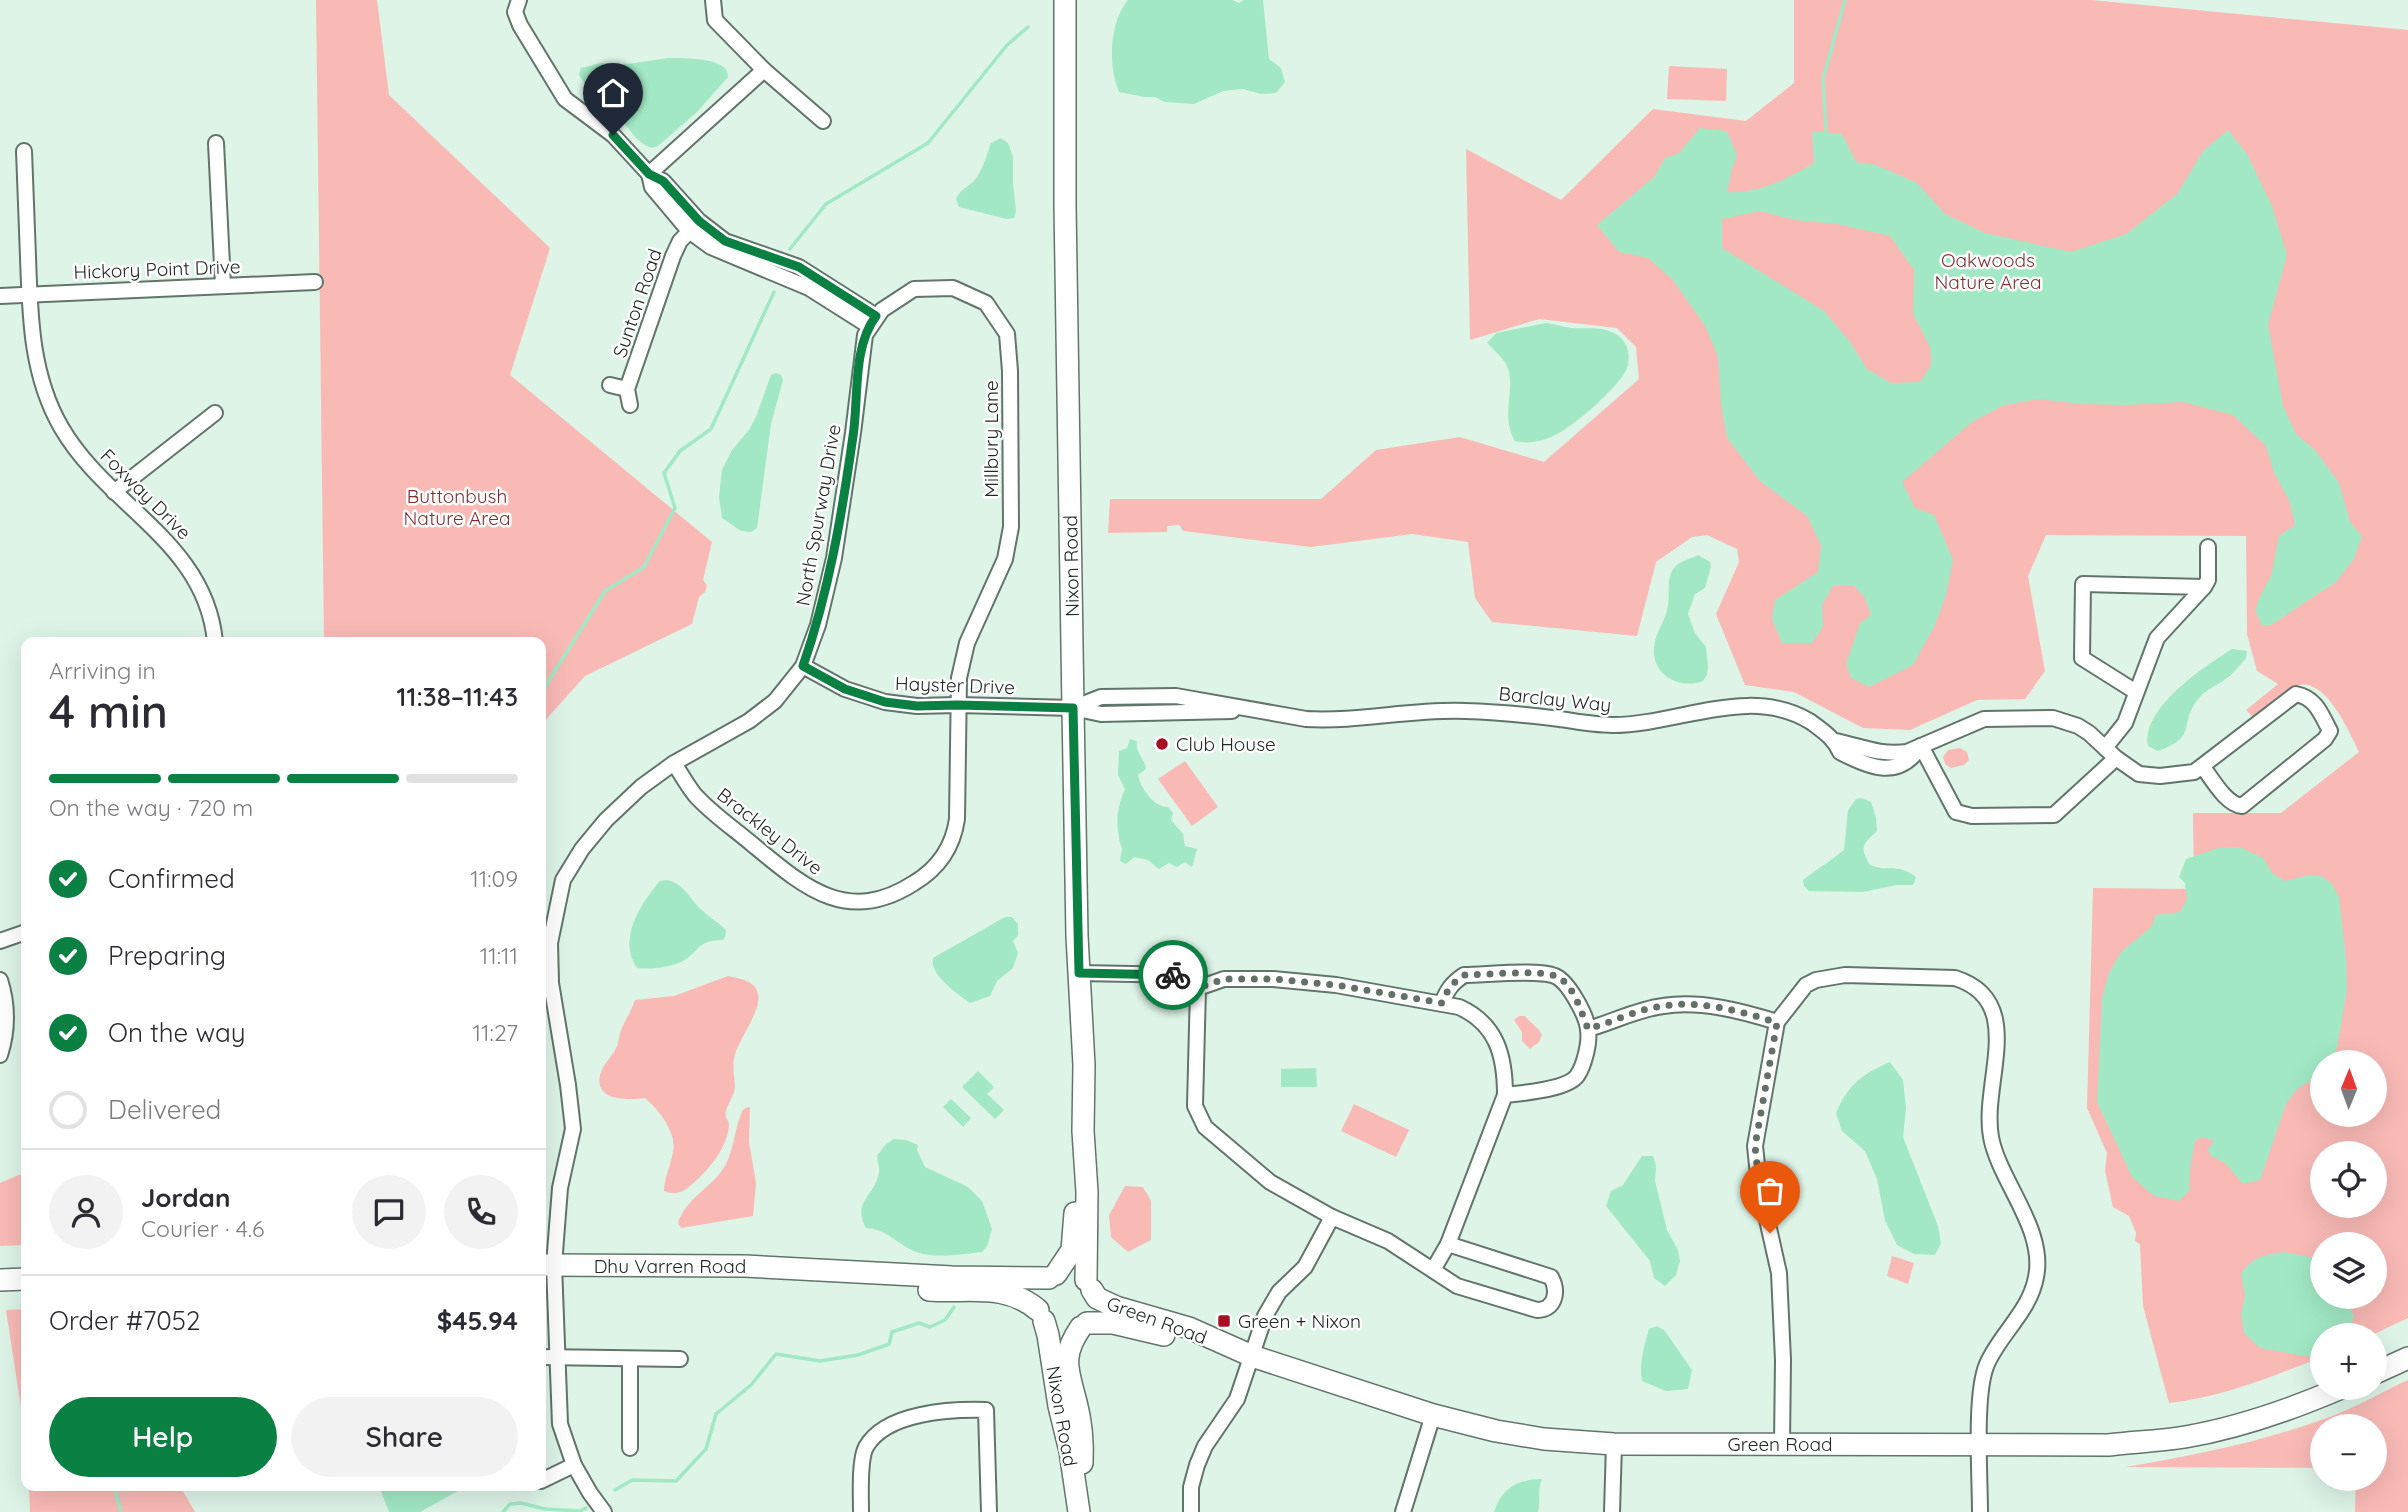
<!DOCTYPE html>
<html lang="en">
<head>
<meta charset="utf-8">
<style>
	:root { --surface:#fff; --page:#f2f2f3; --text:#2b2b33; --muted:#7c7c81; --line:#e1e1e2; --accent:#0b8043 }
	body { margin:0; font-family:Quicksand,sans-serif; background:var(--page); color:var(--text); height:100vh; display:flex; flex-direction:column; font-size:26px; white-space:nowrap }
	* { box-sizing:border-box; margin:0 }
	p { font-size:23px; color:var(--muted) }
	.icon { flex:none; width:38px; height:38px; fill:none; stroke:currentColor; stroke-width:2; stroke-linecap:round; stroke-linejoin:round }
	.map { position:relative; flex:1; overflow:hidden }
	.panel { position:absolute; left:21px; top:637px; width:525px; height:854px; display:flex; flex-direction:column; background:var(--surface); border-radius:14px; box-shadow:0 7px 28px #0002 }
	.panel>* { flex:none }
	.needle { width:46px; rotate:1deg }
	.fabs { position:absolute; left:2310px; top:1050px; display:grid; gap:14px }
	.fabs a { display:grid; place-items:center; width:77px; height:77px; border-radius:50%; background:var(--surface); box-shadow:0 7px 28px #0002; font-size:35px }
	.pin { position:absolute; display:grid; place-items:center; width:60px; height:60px; color:#fff; margin:-72px -30px; border-radius:50% 50% 50% 0; rotate:-45deg; box-shadow:0 0 7px #0007 }
	.pin .icon { rotate:45deg }
	.courier { position:absolute; display:grid; place-items:center; width:70px; height:70px; margin:-35px; border:5px solid #0b8043; border-radius:50%; background:#fff; color:#222; box-shadow:0 2px 9px #0007 }
	.summary em { font-style:normal; font-weight:600 }
	.summary div { display:flex; flex-direction:column-reverse }
	.summary { display:flex; align-items:center; justify-content:space-between; height:119px; padding:0 28px }
	h1 { font-size:46px; font-weight:600; line-height:52px }
	.bar { display:grid; grid-template-columns:repeat(4,1fr); gap:10px 7px; align-content:center; height:84px; padding:0 28px }
	.bar i { height:9px; border-radius:5px; background:var(--line) }
	.bar .on { background:var(--accent) }
	.bar p { grid-column:span 4 }
	.line { display:flex; align-items:center; gap:18px; padding:0 28px; border-top:2px solid var(--line) }
	.line div { flex:1 }
	.round { display:grid; place-items:center; flex:none; width:74px; height:74px; border-radius:37px; background:var(--page) }
	ol { padding:0 28px; list-style:none }
	li { display:flex; align-items:center; gap:21px; height:77px }
	li p { margin-inline-start:auto }
	li .icon { padding:7px; border-radius:50%; background:var(--accent); color:#fff; stroke-width:4 }
	li:last-child { color:var(--muted) }
	li i { width:38px; height:38px; border:4px solid var(--line); border-radius:50% }
	.primary-button { display:flex; gap:14px; margin-top:auto; padding:14px 28px }
	.primary-button a { flex:1; height:80px; border-radius:42px; background:var(--accent); color:#fff; font-size:28px; font-weight:600; line-height:80px; text-align:center }
	.primary-button a+a { background:var(--page); color:var(--text) }
	.map>svg:first-child { display:block }
	.green { fill:#f9bab6; fill-rule:evenodd }
	.water { fill:#a2e8c4; fill-rule:evenodd }
	.lines { fill:none; stroke-linecap:round; stroke-linejoin:round }
	.stream { stroke:#a2e8c4; stroke-width:3.5 }
	.street-casing { stroke:#61756a; stroke-width:18 }
	.secondary-casing { stroke:#61756a; stroke-width:24 }
	.street { stroke:#fff; stroke-width:14 }
	.secondary { stroke:#fff; stroke-width:21 }
	.done { stroke:#627068; stroke-width:7; stroke-dasharray:0 12.6 }
	.route { stroke:#0b8043; stroke-width:9 }
	.poi-dot { fill:#a70f25; stroke:#fff; stroke-width:2.5 }
	.labels { text-anchor:middle; stroke-width:5; stroke-linejoin:round; paint-order:stroke }
	.park-label { font-size:19px; fill:#822e2f; stroke:#fff }
	.street-label { font-size:19px; fill:#202924; stroke:#fff }
	.poi-label { font-size:19px; fill:#202924; stroke:#fff; text-anchor:start }
</style>
</head>
<body>
<div class="map">
<svg width="2408" height="1512" viewBox="0 0 2408 1512">
	<rect width="100%" height="100%" fill="#ddf4e7"/>
	<!-- green -->
	<g class="green">
		<polygon points="316,0 377,0 389,95 550,248 510,375 712,542 703,580 707,585 705,592 699,597 692,624 585,676 541,725 541,642 324,642"/>
		<path d="M1794,0h297l317,30v1288l-36,17h-50v22c-49,19 -99,40 -153,46l-26,-97 -3,-62 -5,-3 1,-8 -7,-17 -16,-9 -8,-36 2,-18 -20,-45 6,-220 101,1 -1,-76h88l78,-61c-10,-20 -35,-80 -65,-65 -14,7 -27,22 -39,32l-9,-9 32,-26 -21,-13 -10,-37 -1,-98 -200,-1 -18,41 17,95 -20,28 -48,1 -67,30 -47,-2 -69,-36 -49,-7 -29,-71 23,-52 -2,-13 -30,-14 -15,2 -36,25 -19,74 -145,-14 -17,-24 -7,-56 -56,-8 -101,13 -128,-16 -4,-6 -12,1v6l-59,1 2,-34h211l55,-49 84,-13 84,25 95,-83 -3,-32 -19,-19 -78,-9 -69,21 -4,-191 95,51 92,-91 93,12 48,-38zM2322,1062h53v53h-53zM2322,1153h53v53h-53zM2322,1244h53v53h-53z"/>
		<polygon points="1669,66 1727,69 1726,101 1667,99"/>
		<polygon points="1960,748 1967,752 1969,760 1964,765 1951,768 1945,764 1943,757 1948,750"/>
		<polygon points="1185,761 1218,807 1192,826 1158,779"/>
		<path d="M728,976c12,3 27,4 30,18 4,15 -18,44 -23,60 -3,11 -1,20 0,32 0,8 -7,17 -9,25 -2,7 3,8 3,15 -2,20 -16,38 -29,51 -11,10 -20,21 -36,14 0,-14 7,-25 9,-39 4,-20 -14,-42 -28,-54 -16,2 -51,4 -45,-23 2,-10 13,-19 17,-29 2,-5 2,-11 4,-16 5,-11 10,-19 14,-30l39,-4z"/>
		<path d="M1519,1016h6c6,8 13,10 17,19l-3,7 -9,7 -8,-8v-9l-8,-12z"/>
		<polygon points="1354,1104 1409,1130 1396,1157 1341,1131"/>
		<path d="M750,1107l-1,35 7,41 -3,33 -72,12 -3,-5c8,-26 35,-35 48,-59 8,-16 9,-36 16,-53l3,-3z"/>
		<polygon points="26,1172 26,1245 0,1246 0,1183"/>
		<polygon points="1125,1186 1143,1187 1151,1201 1151,1240 1128,1252 1111,1237 1109,1215"/>
		<polygon points="1892,1256 1914,1263 1908,1284 1887,1276"/>
		<polygon points="26,1309 26,1440 6,1310"/>
		<path d="M2408,1380v132h-53l1,-33h19v-53h-53v42l-197,-1c72,-12 142,-26 210,-52 25,-10 49,-24 73,-35z"/>
		<polygon points="29,1486 180,1486 195,1512 30,1512"/>
	</g>
	<!-- water -->
	<g class="water">
		<path d="M1128,0h104l7,3 5,-3h19l6,59 12,9 4,14 -9,11 -15,1 -18,-5 -20,2 -29,13 -29,-2 -10,-5h-10l-26,-5c-11,-25 -10,-70 9,-92z"/>
		<path d="M668,58c14,0 62,-1 60,19l-31,35 -39,34 -6,2c-16,-5 -22,-20 -34,-31 -14,-14 -29,-25 -39,-42l2,-7 20,-5 27,1z"/>
		<path d="M1700,128l27,3 10,24 -5,14 -5,23c32,2 60,-13 87,-29l-2,-32 30,3 14,28 20,3 41,18 28,31 40,19 86,19 55,-18 51,-40 26,-43 25,-21 19,24 25,52 15,49 -19,70 15,81 13,28 20,17 23,32 11,39 12,14 -8,23 -18,23 -65,43h-9l-7,-14 5,-15 11,-20 8,-40 16,-11 -6,-25 -15,-27 -8,-27 -33,-31 -50,-13 -56,3 -47,-1 -42,-5 -34,6 -32,17 -70,60 13,26 19,7 19,45 -7,35 -11,30 -22,40 -44,22 -18,-9 -5,-14 14,-41 11,-8 -6,-17 -12,-13 -20,1 -11,19 1,22 -11,16h-30l-10,-24 3,-19 43,-28 3,-27 -14,-29 -47,-35 -33,-43 -6,-33 -3,-48 -13,-31 -32,-46 -25,-22 -29,-6 -22,-27 57,-48 11,-19 14,-5zM1760,211l35,9 42,4 53,12 24,34 -1,44 17,33 1,18 -11,17 -29,1 -24,-14 -17,-27 -26,-31 -102,-63v-29z"/>
		<path d="M1001,138l7,5 5,14v27l3,27 -2,7 -7,1 -48,-12 -3,-8c6,-11 9,-10 17,-17 9,-10 14,-27 18,-39z"/>
		<path d="M1546,323c8,1 17,4 26,5 14,1 29,-2 42,5 14,7 18,24 12,37 -8,18 -56,60 -75,67 -12,5 -24,7 -36,4 -16,-27 3,-55 -9,-77 -5,-8 -13,-15 -19,-21l9,-10z"/>
		<polygon points="776,373 781,375 783,380 771,424 757,528 751,532 741,531 722,518 719,497 722,470 732,450 749,430 756,417 771,375"/>
		<path d="M1698,555l12,7 1,5 -6,21 -10,6 -7,20 7,19 11,14 2,19 -1,9 -4,6c-23,9 -52,-6 -49,-34 1,-14 12,-27 14,-41 2,-12 -2,-28 6,-38 5,-7 17,-9 24,-13z"/>
		<path d="M2232,649l15,2 -1,7c-6,7 -12,15 -19,20 -9,7 -20,11 -28,20 -22,26 1,38 -41,53l-10,-5c-7,-38 56,-79 84,-97z"/>
		<path d="M1130,739l7,2c-2,12 8,18 9,28l-8,6c3,14 16,32 30,32l5,6 -2,7 12,14 2,12 12,3 -5,18 -7,-5 -8,5 -8,-4 -10,6 -11,-9 -14,-3 -8,7 -6,-3 2,-12c-7,-19 -6,-41 3,-60l-7,-14 1,-24 8,-3z"/>
		<path d="M1861,798l10,4 5,16 1,13c-14,13 -18,15 -7,34 20,8 25,-3 46,12l-3,8h-17l-33,7 -54,-1 -5,-5 -1,-6c15,-11 27,-19 41,-30l4,-40 8,-11z"/>
		<polygon points="2240,847 2263,858 2272,873 2285,881 2310,875 2321,876 2331,883 2339,897 2346,958 2347,990 2337,1048 2332,1062 2322,1062 2322,1073 2320,1075 2297,1089 2286,1104 2260,1180 2243,1184 2225,1163 2211,1156 2208,1149 2214,1141 2202,1137 2195,1141 2190,1169 2189,1191 2179,1201 2154,1196 2132,1177 2097,1102 2102,998 2109,973 2121,952 2151,927 2156,915 2180,912 2187,899 2185,883 2179,877 2186,859 2218,848"/>
		<path d="M667,880c18,4 23,20 36,31 7,7 15,11 23,19l-1,7 -2,3c-26,0 -23,11 -40,21 -12,6 -32,9 -46,7 -20,-29 4,-65 23,-87z"/>
		<path d="M1005,917h7l6,7v11l-5,6 5,12 -5,15 -16,13 -7,15 -20,7c-12,-9 -41,-28 -37,-45z"/>
		<path d="M1890,1062l13,18 3,28 -3,29 35,89 3,17 -6,12 -21,-1 -17,-9 -12,-25 -8,-41 -12,-28 -23,-20 -6,-18c12,-28 26,-39 54,-51z"/>
		<polygon points="1316,1068 1317,1087 1281,1087 1281,1069"/>
		<polygon points="978,1071 994,1087 987,1094 1004,1110 995,1119 962,1087"/>
		<polygon points="951,1099 971,1118 963,1127 943,1107"/>
		<path d="M894,1139l12,1 12,5 -1,5 8,17 43,20 14,14 10,28 -5,17 -5,6c-19,2 -47,7 -66,0 -19,-8 -29,-23 -50,-24 -14,-27 8,-31 13,-55 1,-5 -2,-12 -2,-17l8,-11z"/>
		<polygon points="1642,1156 1653,1156 1656,1166 1655,1181 1667,1230 1678,1250 1680,1261 1676,1275 1665,1286 1654,1278 1650,1261 1606,1206 1611,1191 1623,1185"/>
		<path d="M2284,1252l32,6 6,6v33h22l10,19 -5,19h-27v18l-12,4 -50,-9 -16,-15 -3,-19 4,-18 -4,-22c11,-17 23,-19 43,-22z"/>
		<path d="M1657,1326l8,5 27,39 -4,19 -22,2 -24,-10c-3,-18 2,-34 7,-52z"/>
		<path d="M1542,1479c-5,10 -1,22 -4,33h-44c7,-24 24,-33 48,-33z"/>
		<polygon points="379,1486 467,1486 420,1512 389,1512"/>
	</g>
	<g class="lines">
		<!-- stream -->
		<g class="stream">
			<polyline points="1826,133 1823,79 1845,0"/>
			<polyline points="790,249 826,204 928,143 1007,45 1028,27"/>
			<polyline points="541,699 546,685 605,591 644,567 675,508 664,473 680,451 711,429 774,292"/>
			<polyline points="22,1306 26,1315"/>
			<polyline points="114,1486 121,1512"/>
			<polyline points="615,1490 632,1480 676,1481 706,1449 716,1414 751,1385 776,1354 820,1361 858,1355 889,1344 892,1332 919,1323 930,1327 945,1320 954,1307"/>
			<polyline points="503,1512 510,1504 521,1503 545,1509 580,1511 586,1508"/>
		</g>
		<!-- street casing -->
		<g class="street-casing">
			<g id="street">
				<polyline points="519,0 515,12 520,25 565,99 613,135 649,174 663,181 699,221 725,241 799,267 876,316"/>
				<polyline points="713,0 715,20 764,70 823,121"/>
				<polyline points="216,143 223,285"/>
				<path d="M24,151c1,35 3,71 4,106 2,59 3,118 33,170 46,80 145,115 154,215"/>
				<polyline points="649,174 652,187 689,231 711,247 809,288 869,326"/>
				<polyline points="649,174 764,70"/>
				<polyline points="0,296 315,282"/>
				<polyline points="610,385 627,389"/>
				<polyline points="630,405 627,389 673,256 680,241 696,225"/>
				<polyline points="114,492 215,413"/>
				<polyline points="2204,587 2208,580 2208,547"/>
				<polyline points="803,666 845,689 885,702 917,706 957,705 1073,708 1101,714 1232,711"/>
				<path d="M1073,708l28,-11 75,-1 130,23c53,3 105,-10 159,-8 32,1 64,4 95,8 18,3 35,6 53,6 65,0 137,-41 198,-3 12,9 23,16 29,30 30,16 59,28 81,-6"/>
				<path d="M1836,741c28,6 41,14 71,11l77,-33 69,-1 25,8 11,7 27,25 23,16 21,2 34,-4 8,-6 94,-72c20,4 25,20 34,37l-5,8 -83,67c-17,-2 -30,-28 -40,-40"/>
				<polyline points="1921,746 1956,812 1972,816 2054,815 2116,758"/>
				<polyline points="2105,748 2125,723 2157,638 2204,587 2083,584 2082,658 2136,692"/>
				<polyline points="0,941 26,932"/>
				<path d="M1079,973l106,2 13,13 26,-9h49l63,6 123,22c38,17 46,49 46,88"/>
				<path d="M0,980c8,25 8,50 0,75"/>
				<path d="M1198,988l-3,118 10,21 65,55 62,35 56,24 69,45 80,24c18,0 22,-18 14,-33l-103,-33"/>
				<path d="M1588,1029c25,-7 50,-20 75,-23 37,-6 79,5 114,16"/>
				<path d="M1433,1270l15,-26 57,-149c17,-2 61,-5 72,-19 7,-10 13,-33 11,-46 -1,-14 -20,-49 -33,-54 -17,-7 -70,-1 -91,-1 -12,8 -17,15 -22,28"/>
				<polyline points="541,1357 680,1359"/>
				<polyline points="630,1359 630,1448"/>
				<path d="M1782,1444l1,-84 -4,-87 -20,-89 -4,-38 22,-124 29,-37 10,-5 29,-5 110,3c73,23 26,104 36,159 8,44 55,92 45,140 -6,34 -36,57 -49,87 -13,30 -7,112 -7,148"/>
				<polyline points="541,1481 574,1465"/>
				<path d="M604,1512l-14,-19 -16,-28 -14,-41 -6,-159 6,-77 13,-59 -5,-44 -17,-102 -1,-40 13,-63 19,-31 24,-29 35,-33 33,-24 75,-42 26,-20 28,-35 15,-41 16,-67 19,-125 12,-98 17,-25 32,-21 39,-1 33,15 21,31 3,37 1,156 -6,32 -38,84 -8,35 -2,141c-4,28 -18,49 -43,64 -67,43 -110,4 -162,-39 -19,-16 -41,-31 -57,-49 -8,-10 -14,-21 -21,-32"/>
				<path d="M861,1512c0,-16 -2,-52 5,-65 20,-35 85,-38 120,-37l3,102"/>
				<polyline points="1191,1512 1191,1487 1197,1465 1205,1446 1237,1399 1265,1316 1279,1292 1305,1267 1332,1217"/>
				<polyline points="1403,1512 1433,1415"/>
				<polyline points="1612,1512 1614,1444"/>
			</g>
		</g>
		<!-- secondary casing -->
		<g class="secondary-casing">
			<g id="secondary">
				<polyline points="1065,0 1065,205 1073,708 1077,936 1084,1065 1083,1131 1087,1192 1086,1280"/>
				<polyline points="541,1265 745,1266 952,1277 1049,1278"/>
				<polyline points="1056,1274 1072,1250 1075,1213"/>
				<polyline points="0,1280 26,1279"/>
				<path d="M929,1290c39,3 76,-8 109,20"/>
				<path d="M1092,1290l5,8 19,9 73,21 63,28 181,59 63,16 48,8 70,5 495,1c25,-3 51,-4 76,-8 53,-9 107,-28 156,-49"/>
				<polyline points="1044,1321 1048,1335 1059,1406 1070,1451 1079,1512"/>
				<polyline points="1087,1323 1113,1323 1164,1335"/>
				<path d="M1081,1327c-21,30 -13,43 -5,75 5,19 7,41 6,61"/>
				<polyline points="2375,1373 2408,1358"/>
			</g>
		</g>
		<!-- street -->
		<use href="#street" class="street"/>
		<!-- secondary -->
		<use href="#secondary" class="secondary"/>
	</g>
	<g class="lines">
		<!-- done -->
		<path class="done" d="M1173,975h12l13,13 26,-9h49l63,6 106,18c5,-13 10,-20 22,-28 18,0 80,-6 94,2 17,10 23,35 30,52 25,-7 50,-20 75,-23 37,-6 79,5 114,17l-22,123 4,38 11,49"/>
		<!-- route -->
		<path class="route" d="M613,135l36,39 14,7 36,40 26,20 74,26 77,49c-24,32 -17,82 -23,120 -11,78 -24,155 -50,230l42,23 40,13 32,4 40,-1 116,3 6,265 94,2"/>
	</g>
	<!-- markers -->
	<g class="poi-dot">
		<circle cx="1162" cy="744" r="7"/>
		<rect x="1217" y="1314" width="14" height="14" rx="3.5"/>
	</g>
	<g class="labels">
		<!-- park labels -->
		<g class="park-label">
			<text x="1988" y="267">Oakwoods<tspan x="1988" dy="22">Nature Area</tspan></text>
			<text x="457" y="503">Buttonbush<tspan x="457" dy="22">Nature Area</tspan></text>
		</g>
		<!-- street labels -->
		<g class="street-label">
			<text transform="translate(157 269) rotate(-2)" y="7">Hickory Point Drive</text>
			<text transform="translate(637 303) rotate(-71)" y="7">Sunton Road</text>
			<text transform="translate(991 439) rotate(-90)" y="7">Millbury Lane</text>
			<text transform="translate(146 494) rotate(45)" y="7">Foxway Drive</text>
			<text transform="translate(818 515) rotate(-80)" y="7">North Spurway Drive</text>
			<text transform="translate(1071 566) rotate(-91)" y="7">Nixon Road</text>
			<text transform="translate(955 685) rotate(2)" y="7">Hayster Drive</text>
			<text transform="translate(1555 699) rotate(6)" y="7">Barclay Way</text>
			<text transform="translate(770 831) rotate(38)" y="7">Brackley Drive</text>
			<text x="670" y="1273">Dhu Varren Road</text>
			<text transform="translate(1157 1320) rotate(20)" y="7">Green Road</text>
			<text transform="translate(1062 1416) rotate(80)" y="7">Nixon Road</text>
			<text x="1780" y="1451">Green Road</text>
		</g>
		<!-- poi labels -->
		<g class="poi-label">
			<text x="1176" y="751">Club House</text>
			<text x="1238" y="1328">Green + Nixon</text>
		</g>
	</g>
</svg>
<div class="fabs">
<a><svg class="needle" viewBox="-14 -14 28 28"><path d="M0-13l5 13h-10z" fill="#e53935"/><path d="M0 13l5-13h-10z" fill="#7c7c81"/></svg></a>
<a><svg class="icon" aria-label="locate" viewBox="0 0 24 24"><circle cx="12" cy="12" r="6"/><path d="M12 2v4M12 18v4M2 12h4M18 12h4"/></svg></a>
<a><svg class="icon" aria-label="layers" viewBox="0 0 24 24"><path d="M12 4l9 5-9 5-9-5zM3 14l9 5 9-5"/></svg></a>
<a>+</a>
<a>−</a>
</div>
<div class="pin" style="left:1770px;top:1233px;background:#ea580c"><svg class="icon" aria-label="bag" viewBox="0 0 24 24"><path d="M5 8h14l-1 12H6zM9 8a3 3 0 0 1 6 0"/></svg></div>
<div class="pin" style="left:613px;top:135px;background:#1f2937"><svg class="icon" aria-label="home" viewBox="0 0 24 24"><path d="M3 11l9-7 9 7M6 9v11h12V9"/></svg></div>
<div class="courier" style="left:1173px;top:975px"><svg class="icon" aria-label="bike" viewBox="0 0 24 24"><circle cx="6" cy="16" r="4"/><circle cx="18" cy="16" r="4"/><path d="M6 16l4-8h5l3 8M10 8l3 8H6M13 5h3"/></svg></div>
<section class="panel">
<div class="summary"><div><h1>4 min</h1><p>Arriving in</p></div><em>11:38–11:43</em></div>
<div class="bar"><i class="on"></i><i class="on"></i><i class="on"></i><i></i><p>On the way · 720 m</p></div>
<ol>
<li><svg class="icon" aria-label="check" viewBox="0 0 24 24"><path d="M5 12l5 5 9-10"/></svg>Confirmed<p>11:09</p></li>
<li><svg class="icon" aria-label="check" viewBox="0 0 24 24"><path d="M5 12l5 5 9-10"/></svg>Preparing<p>11:11</p></li>
<li><svg class="icon" aria-label="check" viewBox="0 0 24 24"><path d="M5 12l5 5 9-10"/></svg>On the way<p>11:27</p></li>
<li><i></i>Delivered</li>
</ol>
<div class="line" style="height:126px"><a class="round"><svg class="icon" aria-label="person" viewBox="0 0 24 24"><circle cx="12" cy="8" r="4"/><path d="M4 21q1-7 8-7t8 7"/></svg></a><div><b>Jordan</b><p>Courier · 4.6</p></div><a class="round"><svg class="icon" aria-label="chat" viewBox="0 0 24 24"><path d="M4 5h16v11H9l-5 4z"/></svg></a><a class="round"><svg class="icon" aria-label="phone" viewBox="0 0 24 24"><path d="M5 4h4l2 5-3 2q2 4 5 5l2-3 5 2v4C11 20 4 13 5 4z"/></svg></a></div>
<div class="line" style="height:91px"><div>Order #7052</div><b>$45.94</b></div>
<div class="primary-button"><a>Help</a><a>Share</a></div>
</section>
</div>
</body>
</html>
